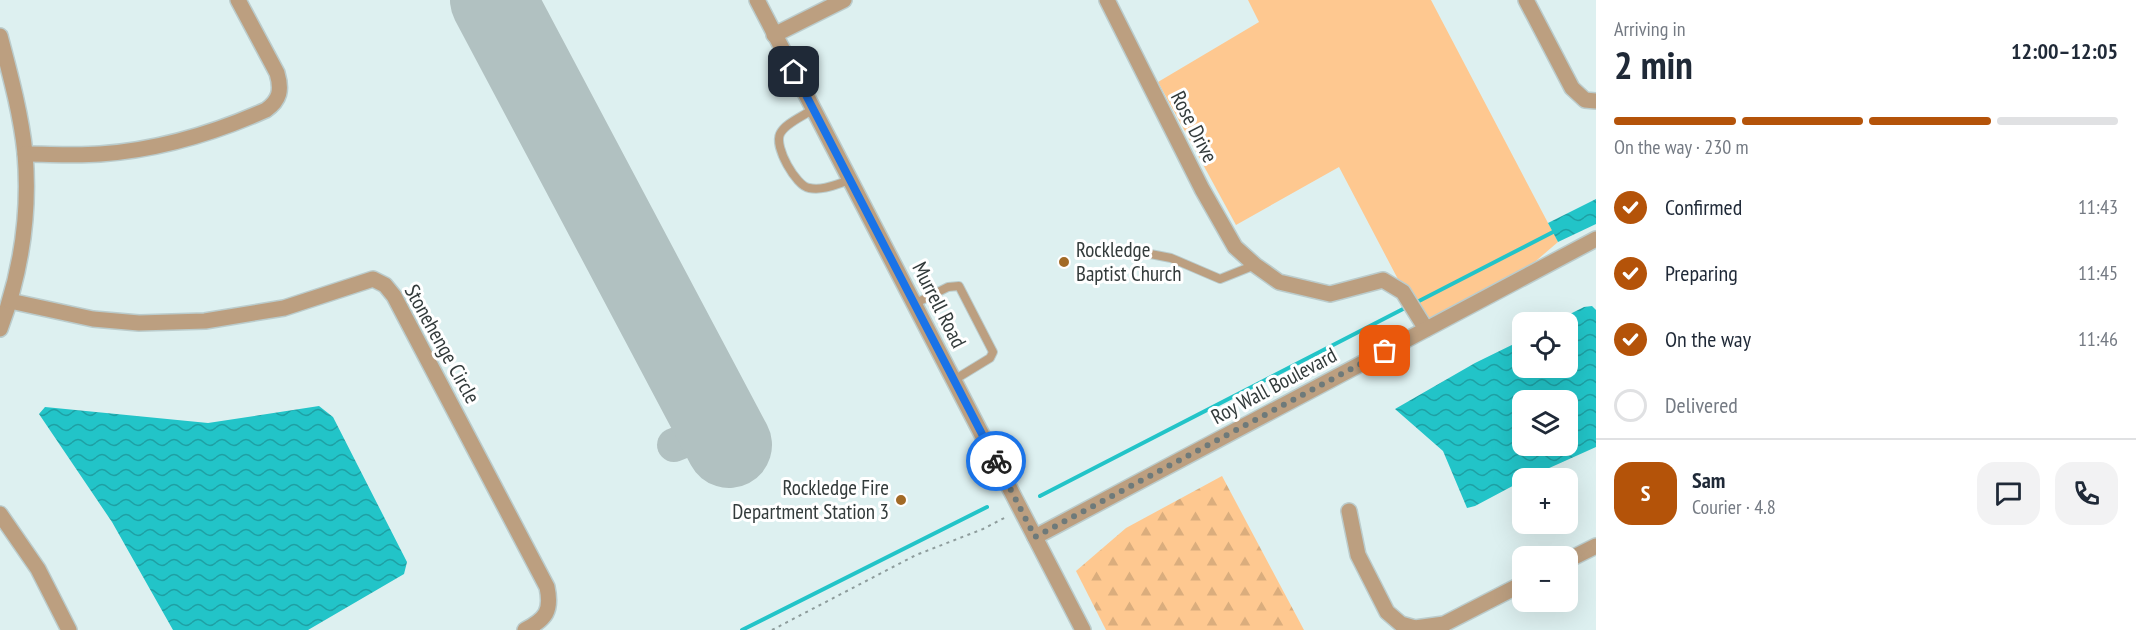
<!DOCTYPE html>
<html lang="en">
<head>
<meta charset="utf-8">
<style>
	:root { --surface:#fff; --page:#f2f2f3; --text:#1f2937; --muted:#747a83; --line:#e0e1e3; --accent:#b45309 }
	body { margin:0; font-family:"PT Sans Narrow",sans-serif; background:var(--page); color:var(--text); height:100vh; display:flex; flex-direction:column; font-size:22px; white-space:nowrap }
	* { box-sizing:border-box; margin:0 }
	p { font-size:20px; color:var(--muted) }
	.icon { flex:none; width:33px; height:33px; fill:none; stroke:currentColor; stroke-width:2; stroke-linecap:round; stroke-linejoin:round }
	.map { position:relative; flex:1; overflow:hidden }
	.details { display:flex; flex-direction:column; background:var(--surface); width:540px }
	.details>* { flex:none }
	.controls { position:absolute; left:1512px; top:312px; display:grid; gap:12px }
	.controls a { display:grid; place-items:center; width:66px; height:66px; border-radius:12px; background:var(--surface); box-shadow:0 6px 24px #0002; font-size:30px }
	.pin { position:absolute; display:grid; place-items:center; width:51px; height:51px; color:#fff; margin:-26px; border-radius:12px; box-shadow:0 3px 9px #0006 }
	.courier { position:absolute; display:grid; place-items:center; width:60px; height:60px; margin:-30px; border:4px solid #1a73e8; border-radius:50%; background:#fff; color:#222; box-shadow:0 2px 8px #0007 }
	.summary em { font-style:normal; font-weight:700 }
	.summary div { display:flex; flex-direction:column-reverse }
	.summary { display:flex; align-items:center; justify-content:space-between; height:102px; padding:0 18px }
	h1 { font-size:39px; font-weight:700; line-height:45px }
	.bar { display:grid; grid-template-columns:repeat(4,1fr); gap:9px 6px; align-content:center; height:72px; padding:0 18px }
	.bar i { height:8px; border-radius:4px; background:var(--line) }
	.bar .active { background:var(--accent) }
	.bar p { grid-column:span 4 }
	.line { display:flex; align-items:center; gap:15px; padding:0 18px; border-top:2px solid var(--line) }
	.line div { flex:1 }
	.round { display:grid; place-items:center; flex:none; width:63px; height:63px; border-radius:18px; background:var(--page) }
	ol { padding:0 18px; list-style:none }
	li { display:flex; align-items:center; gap:18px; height:66px }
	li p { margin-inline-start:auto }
	li .icon { padding:6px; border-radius:50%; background:var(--accent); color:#fff; stroke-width:4 }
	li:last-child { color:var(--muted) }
	li i { width:33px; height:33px; border:3px solid var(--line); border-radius:50% }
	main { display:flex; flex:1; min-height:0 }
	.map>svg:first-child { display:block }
	.grass { fill:#fec890 }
	.forest { fill:url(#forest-firs) }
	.water { fill:url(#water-waves); fill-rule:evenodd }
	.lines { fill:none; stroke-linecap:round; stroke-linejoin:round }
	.stream { stroke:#22c4c8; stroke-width:4 }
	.taxiway { stroke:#b1c1c1; stroke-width:34 }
	.runway { stroke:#b1c1c1; stroke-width:86 }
	.service-casing { stroke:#bcc; stroke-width:10 }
	.minor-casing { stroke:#bcc; stroke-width:18 }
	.tertiary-casing { stroke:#bcc; stroke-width:18 }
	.path { stroke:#8e9c9c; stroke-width:2; stroke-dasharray:3 4.5; stroke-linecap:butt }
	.service { stroke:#bc9f80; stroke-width:8 }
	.minor { stroke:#bc9f80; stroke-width:15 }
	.tertiary { stroke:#bc9f80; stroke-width:15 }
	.done { stroke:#6e7a7a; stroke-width:6; stroke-dasharray:0 10.8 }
	.route { stroke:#1a73e8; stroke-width:8 }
	.poi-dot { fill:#a26a26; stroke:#fff; stroke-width:2 }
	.labels { text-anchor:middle; stroke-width:6; stroke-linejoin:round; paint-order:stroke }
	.street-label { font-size:21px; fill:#333b3b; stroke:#fff }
	.poi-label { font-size:21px; fill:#333b3b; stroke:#fff; text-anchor:start }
</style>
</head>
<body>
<main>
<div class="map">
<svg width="1596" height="630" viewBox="0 0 1596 630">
	<defs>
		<pattern id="forest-firs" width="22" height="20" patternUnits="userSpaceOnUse" patternTransform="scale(1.5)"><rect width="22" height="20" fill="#fec890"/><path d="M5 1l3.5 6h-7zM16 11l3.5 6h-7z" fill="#daad7d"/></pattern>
		<pattern id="water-waves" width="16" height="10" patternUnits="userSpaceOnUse" patternTransform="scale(1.5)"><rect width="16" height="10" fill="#22c4c8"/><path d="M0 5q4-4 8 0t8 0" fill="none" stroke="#1ea0a4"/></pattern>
	</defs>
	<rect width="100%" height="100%" fill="#ddf0f0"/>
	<!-- grass -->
	<polygon class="grass" points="1248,0 1431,0 1558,242 1530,266 1421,323 1339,167 1236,225 1158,82 1259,22"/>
	<!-- forest -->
	<polygon class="forest" points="1222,476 1304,630 1106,630 1076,571 1126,528"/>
	<!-- water -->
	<g class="water">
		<polygon points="1596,199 1596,224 1558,242 1548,223"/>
		<path d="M1592,306l4,4v137l-69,31h-5v3l-47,25 -8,2 -24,-57 -48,-42 80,-46 47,-23v28h46v-46h-14l30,-15zM1568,400v46h-46v-46z"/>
		<polygon points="319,406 333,417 407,562 404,574 308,630 173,630 112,522 39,414 45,407 208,423"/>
	</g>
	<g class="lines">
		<!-- stream -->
		<g class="stream">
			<polyline points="1419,301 1555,231"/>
			<polyline points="1040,496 1403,309"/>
			<polyline points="742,630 987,507"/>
		</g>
		<!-- taxiway -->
		<polyline class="taxiway" points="674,445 719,427"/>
		<!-- runway -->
		<polyline class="runway" points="493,0 729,445"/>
		<!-- service casing -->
		<g class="service-casing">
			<g id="service">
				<path d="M813,109c-9,7 -28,14 -33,25 -6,13 16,52 29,54 14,3 28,-4 41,-8"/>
				<polyline points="1140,252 1171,258 1220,279 1255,265"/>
				<polyline points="914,304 948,287 959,286 993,352 990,358 954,380"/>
			</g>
		</g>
		<!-- minor casing -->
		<g class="minor-casing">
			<g id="minor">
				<polyline points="1107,0 1202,189 1235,247 1255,265 1279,282 1330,294 1383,280 1403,292 1426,329"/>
				<polyline points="1526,0 1572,88 1585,100 1596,101"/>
				<polyline points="774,35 844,0"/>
				<path d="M0,36c10,38 21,78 25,117 5,60 -4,120 -25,176"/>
				<path d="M25,154c25,0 50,2 75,0 58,-4 112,-20 166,-44 14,-10 16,-20 11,-37l-39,-73"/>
				<path d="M10,301l83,18 46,4 66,-2 79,-13 89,-29 12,6 9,11 153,291c5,24 -1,32 -22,43"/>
				<polyline points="1349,511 1358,555 1387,612 1401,624 1415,628 1444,624 1522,584"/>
				<polyline points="0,514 38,569 69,630"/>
				<polyline points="1568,560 1596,546"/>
			</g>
		</g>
		<!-- tertiary casing -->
		<g class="tertiary-casing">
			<g id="tertiary">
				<polyline points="757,0 1083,630"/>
				<polyline points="1035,537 1596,239"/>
			</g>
		</g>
		<!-- path -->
		<polyline class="path" points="772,630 916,555 983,529 1008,516"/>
		<!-- service -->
		<use href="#service" class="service"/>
		<!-- minor -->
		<use href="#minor" class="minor"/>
		<!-- tertiary -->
		<use href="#tertiary" class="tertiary"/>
	</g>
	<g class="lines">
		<!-- done -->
		<polyline class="done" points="996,461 1035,537 1385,351"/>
		<!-- route -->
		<polyline class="route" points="794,72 996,461"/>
	</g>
	<!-- markers -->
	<g class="poi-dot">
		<circle cx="1064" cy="262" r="6"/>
		<circle cx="901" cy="500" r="6"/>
	</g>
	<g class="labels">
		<!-- street labels -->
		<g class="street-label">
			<text transform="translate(1194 127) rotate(63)" y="7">Rose Drive</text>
			<text transform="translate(939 305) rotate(63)" y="7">Murrell Road</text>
			<text transform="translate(442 344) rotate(61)" y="7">Stonehenge Circle</text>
			<text transform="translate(1274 386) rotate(-28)" y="7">Roy Wall Boulevard</text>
		</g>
		<!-- poi labels -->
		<g class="poi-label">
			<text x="1076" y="257">Rockledge<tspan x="1076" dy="24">Baptist Church</tspan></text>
			<text x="889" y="495" text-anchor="end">Rockledge Fire<tspan x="889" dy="24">Department Station 3</tspan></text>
		</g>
	</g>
</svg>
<div class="controls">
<a><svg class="icon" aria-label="locate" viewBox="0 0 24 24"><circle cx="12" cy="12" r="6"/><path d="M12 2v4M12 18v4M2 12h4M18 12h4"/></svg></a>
<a><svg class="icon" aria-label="layers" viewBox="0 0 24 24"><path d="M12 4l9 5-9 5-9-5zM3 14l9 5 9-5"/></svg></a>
<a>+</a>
<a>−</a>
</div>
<div class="pin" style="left:1385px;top:351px;background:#ea580c"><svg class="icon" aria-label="bag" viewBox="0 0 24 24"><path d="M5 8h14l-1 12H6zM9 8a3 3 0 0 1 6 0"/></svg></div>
<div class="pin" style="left:794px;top:72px;background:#1f2937"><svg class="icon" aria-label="home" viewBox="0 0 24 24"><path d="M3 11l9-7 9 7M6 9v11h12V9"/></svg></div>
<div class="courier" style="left:996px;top:461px"><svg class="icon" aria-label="bike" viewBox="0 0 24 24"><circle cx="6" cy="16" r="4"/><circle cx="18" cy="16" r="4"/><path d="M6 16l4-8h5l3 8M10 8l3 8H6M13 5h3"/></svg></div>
</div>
<section class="details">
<div class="summary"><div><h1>2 min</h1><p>Arriving in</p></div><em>12:00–12:05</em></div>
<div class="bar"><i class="active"></i><i class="active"></i><i class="active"></i><i></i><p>On the way · 230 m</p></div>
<ol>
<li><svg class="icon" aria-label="check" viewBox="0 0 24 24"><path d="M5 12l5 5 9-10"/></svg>Confirmed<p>11:43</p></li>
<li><svg class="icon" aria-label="check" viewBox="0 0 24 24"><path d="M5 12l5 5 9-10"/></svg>Preparing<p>11:45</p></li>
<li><svg class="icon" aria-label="check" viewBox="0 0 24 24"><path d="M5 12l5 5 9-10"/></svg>On the way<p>11:46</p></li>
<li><i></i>Delivered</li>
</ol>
<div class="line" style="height:108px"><b class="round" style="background:var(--accent);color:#fff">S</b><div><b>Sam</b><p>Courier · 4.8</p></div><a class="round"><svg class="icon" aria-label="chat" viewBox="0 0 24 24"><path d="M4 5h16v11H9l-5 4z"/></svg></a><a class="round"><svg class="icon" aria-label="phone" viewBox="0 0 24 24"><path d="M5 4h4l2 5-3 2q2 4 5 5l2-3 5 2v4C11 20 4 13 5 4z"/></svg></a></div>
</section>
</main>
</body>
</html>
